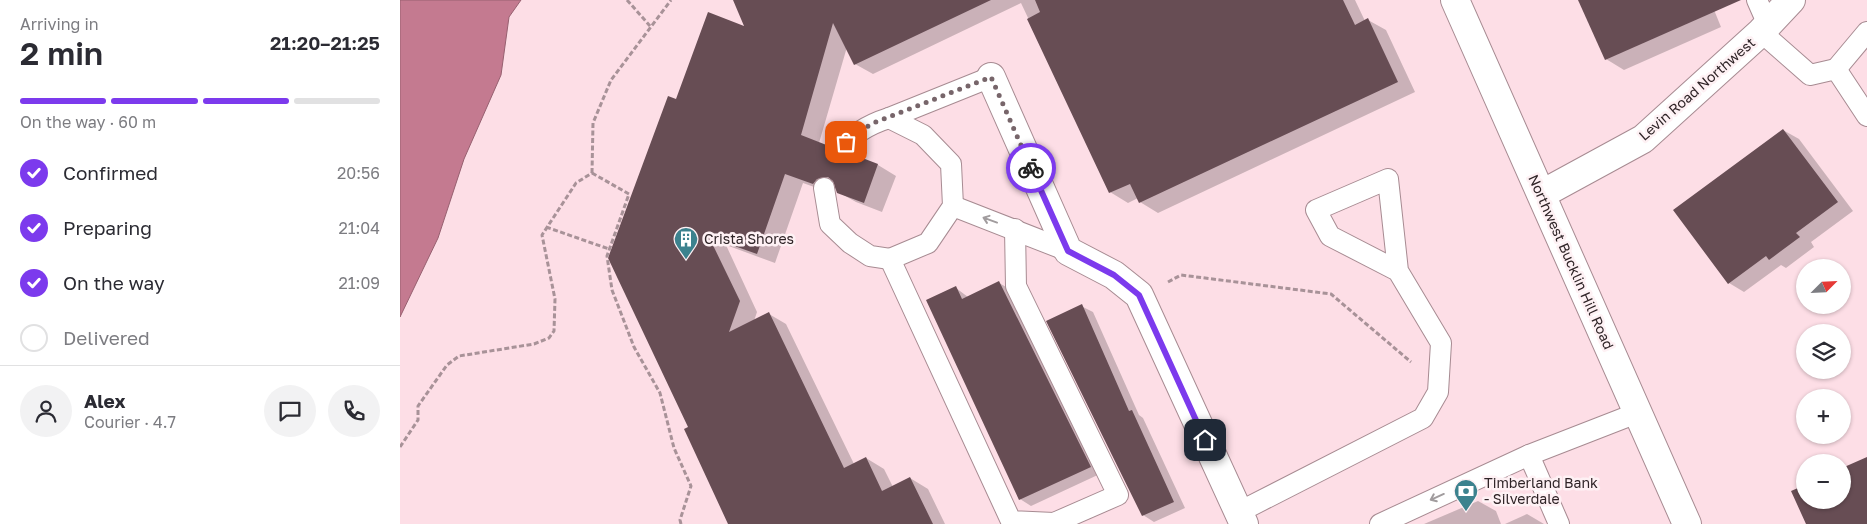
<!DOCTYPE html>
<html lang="en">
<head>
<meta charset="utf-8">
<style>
	:root { --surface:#fff; --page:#f2f2f3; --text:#2b2b33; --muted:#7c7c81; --line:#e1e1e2; --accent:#7c3aed }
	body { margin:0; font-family:"Golos Text",sans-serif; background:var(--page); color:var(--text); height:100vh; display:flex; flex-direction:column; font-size:19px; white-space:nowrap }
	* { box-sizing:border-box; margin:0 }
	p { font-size:16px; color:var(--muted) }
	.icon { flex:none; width:28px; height:28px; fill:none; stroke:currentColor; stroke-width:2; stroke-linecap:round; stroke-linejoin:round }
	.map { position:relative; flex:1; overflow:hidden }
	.panel { display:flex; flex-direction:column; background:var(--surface); width:400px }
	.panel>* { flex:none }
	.needle { width:32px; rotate:66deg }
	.fabs { position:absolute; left:1396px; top:259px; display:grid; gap:10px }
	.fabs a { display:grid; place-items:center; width:55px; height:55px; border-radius:50%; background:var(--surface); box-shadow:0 1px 4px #0004; font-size:25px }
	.pin { position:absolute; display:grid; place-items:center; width:42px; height:42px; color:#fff; margin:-21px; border-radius:10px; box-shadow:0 2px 8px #0006 }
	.courier { position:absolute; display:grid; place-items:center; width:50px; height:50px; margin:-25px; border:4px solid #7c3aed; border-radius:50%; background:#fff; color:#222; box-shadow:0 1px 6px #0007 }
	.summary em { font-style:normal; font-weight:600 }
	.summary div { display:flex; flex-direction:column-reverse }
	.summary { display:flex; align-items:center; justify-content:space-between; height:85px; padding:0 20px }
	h1 { font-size:32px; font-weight:600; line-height:38px }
	.bar { display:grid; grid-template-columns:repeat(4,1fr); gap:8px 5px; align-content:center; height:60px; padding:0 20px }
	.bar i { height:6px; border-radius:4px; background:var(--line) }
	.bar .on { background:var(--accent) }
	.bar p { grid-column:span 4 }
	.line { display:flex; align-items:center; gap:12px; padding:0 20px; border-top:1px solid var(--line) }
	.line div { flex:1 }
	.round { display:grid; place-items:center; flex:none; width:52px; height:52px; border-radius:26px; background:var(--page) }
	ol { padding:0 20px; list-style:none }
	li { display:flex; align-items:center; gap:15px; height:55px }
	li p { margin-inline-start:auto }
	li .icon { padding:5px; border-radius:50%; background:var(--accent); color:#fff; stroke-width:4 }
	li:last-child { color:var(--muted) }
	li i { width:28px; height:28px; border:2px solid var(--line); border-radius:50% }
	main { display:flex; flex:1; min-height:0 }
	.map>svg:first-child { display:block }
	.water { fill:#c47a90; stroke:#976070 }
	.shadow { fill:#0003 }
	.building { fill:#674d54 }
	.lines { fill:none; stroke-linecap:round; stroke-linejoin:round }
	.lane-casing { stroke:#a78b92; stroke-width:22 }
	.street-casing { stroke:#a78b92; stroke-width:30 }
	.secondary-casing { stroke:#a78b92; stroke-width:30 }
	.path { stroke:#a89298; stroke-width:3; stroke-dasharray:5 2.5; stroke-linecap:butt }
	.lane { stroke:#fff; stroke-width:20 }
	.street { stroke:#fff; stroke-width:28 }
	.secondary { stroke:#fff; stroke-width:28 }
	.oneway { stroke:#a19c9e }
	.done { stroke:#77656a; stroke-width:5; stroke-dasharray:0 9 }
	.route { stroke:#7c3aed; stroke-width:6 }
	.labels { text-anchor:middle; stroke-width:5; stroke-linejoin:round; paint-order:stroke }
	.street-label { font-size:14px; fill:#2f2427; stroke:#fef1f4 }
	.poi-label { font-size:14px; fill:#2f2427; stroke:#fef1f4; text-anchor:start }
</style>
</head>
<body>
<main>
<section class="panel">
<div class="summary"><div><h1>2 min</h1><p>Arriving in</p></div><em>21:20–21:25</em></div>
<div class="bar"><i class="on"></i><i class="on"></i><i class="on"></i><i></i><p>On the way · 60 m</p></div>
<ol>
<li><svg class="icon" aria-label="check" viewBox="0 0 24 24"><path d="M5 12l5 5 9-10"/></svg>Confirmed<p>20:56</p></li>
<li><svg class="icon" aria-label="check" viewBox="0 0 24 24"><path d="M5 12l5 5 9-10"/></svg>Preparing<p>21:04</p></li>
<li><svg class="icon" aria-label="check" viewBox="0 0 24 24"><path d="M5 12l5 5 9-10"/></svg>On the way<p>21:09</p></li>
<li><i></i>Delivered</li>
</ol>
<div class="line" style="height:90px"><a class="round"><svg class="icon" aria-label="person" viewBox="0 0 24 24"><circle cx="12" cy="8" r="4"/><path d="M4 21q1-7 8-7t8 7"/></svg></a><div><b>Alex</b><p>Courier · 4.7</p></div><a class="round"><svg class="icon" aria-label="chat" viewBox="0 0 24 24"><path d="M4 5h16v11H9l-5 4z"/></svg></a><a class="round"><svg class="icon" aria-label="phone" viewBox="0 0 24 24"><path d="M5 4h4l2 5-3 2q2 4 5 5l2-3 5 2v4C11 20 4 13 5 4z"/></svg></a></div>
</section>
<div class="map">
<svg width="1467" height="524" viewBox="0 0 1467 524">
	<rect width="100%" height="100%" fill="#fddee6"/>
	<!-- water -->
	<polygon class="water" points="0,0 121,0 109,17 101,75 64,159 38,238 0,317"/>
	<!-- shadow -->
	<g class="shadow">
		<polygon points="334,0 955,0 965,21 968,20 986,30 1015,92 758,213 740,202 738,198 728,203 710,192 621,3 473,74 455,64 447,47 419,143 447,157 447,161 452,156 478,165 496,176 482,212 456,202 438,192 437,188 431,193 403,183 375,263 326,245 357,312 354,321 369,314 386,324 454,464 466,458 484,469 493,487 510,478 528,489 545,524 330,524 289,428 277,100 347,28"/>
		<polygon points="1180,0 1310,0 1321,27 1224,70 1206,59"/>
		<polygon points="1383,130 1399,139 1453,211 1411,242 1414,247 1386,268 1381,265 1344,292 1329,283"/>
		<polygon points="599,283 610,289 702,473 631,506 620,499 556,288 568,297"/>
		<polygon points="681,306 693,312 739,415 743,418 785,508 754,522 743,515"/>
		<polygon points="1078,501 1096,511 1101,524 1024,524"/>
		<polygon points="1127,514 1144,524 1105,524"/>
	</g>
	<!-- building -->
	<g class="building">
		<polygon points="333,0 591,0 454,65 433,23 401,135 429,146 429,155 438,162 445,161 452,154 478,164 464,203 437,193 433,181 428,177 417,179 413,184 385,174 357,254 309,237 340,301 329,332 369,312 444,468 466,457 482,491 510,477 533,524 328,524 284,429 288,427 208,258 268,96 276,99 308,12 344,26"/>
		<polygon points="635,0 943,0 955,25 968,18 998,82 739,203 730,184 709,193 627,19 640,12"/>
		<polygon points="1178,0 1341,0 1205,60"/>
		<polygon points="1383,129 1438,202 1396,233 1400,237 1369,260 1366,256 1328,284 1273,210"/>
		<polygon points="599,281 691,467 619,500 526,300 556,286 562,299"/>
		<polygon points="682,304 729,411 732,410 774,502 742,516 646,321"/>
		<polygon points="1467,457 1467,524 1406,524 1391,491 1405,485 1405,500 1442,500 1442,468"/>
	</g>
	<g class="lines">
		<!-- lane casing -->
		<g class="lane-casing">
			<g id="lane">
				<polyline points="1357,0 1368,25"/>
				<polyline points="1361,32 1410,75 1436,69 1467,116"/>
				<polyline points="1436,69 1467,32"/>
				<polyline points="591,77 489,118 523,135 551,164 553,206 528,243 490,259 611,521 654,523 718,495 616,286 615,229"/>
				<path d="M440,150c12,-16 30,-26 49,-32"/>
				<polyline points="424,188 430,224 450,243 470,256 490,259"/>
				<polyline points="553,206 668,251"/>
				<polyline points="1129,455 1159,524"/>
				<polyline points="839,512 1023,418 1038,392 1041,343 998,271 930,236 916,210 988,179 998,271"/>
				<polyline points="980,524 1129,455 1237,413"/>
			</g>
		</g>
		<!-- street casing -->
		<g class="street-casing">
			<g id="street">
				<polyline points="591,77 668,251 714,275 739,295 844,524"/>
				<polyline points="1142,194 1243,139 1361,32 1391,0"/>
			</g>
		</g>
		<!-- secondary casing -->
		<g class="secondary-casing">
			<polyline id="secondary" points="1055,0 1287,524"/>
		</g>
		<!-- path -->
		<g class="path">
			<polyline points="227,0 250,26"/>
			<polyline points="192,173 229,194 207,256 212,290 234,347 260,393 274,448 291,486 280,520 281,524"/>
			<polyline points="192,173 193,123 211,80 271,0"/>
			<polyline points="146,227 209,249"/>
			<polyline points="768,282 781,275 931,294 1011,362"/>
			<polyline points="0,447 18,420 18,406 47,365 59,356 134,344 149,338 154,331 155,299 142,235 176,183 192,173"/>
		</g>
		<!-- lane -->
		<use href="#lane" class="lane"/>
		<!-- street -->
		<use href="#street" class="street"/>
		<!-- secondary -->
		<use href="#secondary" class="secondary"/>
	</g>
	<!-- one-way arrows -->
	<defs><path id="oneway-shaft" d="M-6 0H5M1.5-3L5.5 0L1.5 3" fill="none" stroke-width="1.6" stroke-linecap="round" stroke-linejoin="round" transform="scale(1.25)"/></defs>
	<g class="oneway">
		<use href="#oneway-shaft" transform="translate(590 220) rotate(-160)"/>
		<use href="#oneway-shaft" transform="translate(1037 497) rotate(156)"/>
	</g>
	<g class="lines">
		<!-- done -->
		<polyline class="done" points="446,142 471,124 591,77 631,168"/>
		<!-- route -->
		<polyline class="route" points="631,168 668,251 714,275 739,295 805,440"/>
	</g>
	<!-- icons -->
	<defs>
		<g id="building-pin" transform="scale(1.25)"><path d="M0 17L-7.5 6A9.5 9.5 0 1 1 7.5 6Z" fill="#3c828e" stroke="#fef1f4"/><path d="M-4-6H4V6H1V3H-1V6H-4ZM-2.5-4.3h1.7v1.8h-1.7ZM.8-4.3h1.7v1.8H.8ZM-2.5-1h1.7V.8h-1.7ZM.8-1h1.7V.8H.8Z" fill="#fff"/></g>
		<g id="bank-pin" transform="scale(1.25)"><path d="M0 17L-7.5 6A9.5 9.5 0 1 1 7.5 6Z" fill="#3c828e" stroke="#fef1f4"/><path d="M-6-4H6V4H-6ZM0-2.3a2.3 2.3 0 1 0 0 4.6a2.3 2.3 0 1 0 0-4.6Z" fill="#fff"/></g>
	</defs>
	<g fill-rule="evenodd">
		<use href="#building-pin" x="286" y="239"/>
		<use href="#bank-pin" x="1066" y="491"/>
	</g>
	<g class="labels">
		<!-- street labels -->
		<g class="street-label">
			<text transform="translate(1297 89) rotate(-41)" y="5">Levin Road Northwest</text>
			<text transform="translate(1171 262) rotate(66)" y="5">Northwest Bucklin Hill Road</text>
		</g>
		<!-- poi labels -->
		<g class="poi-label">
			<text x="304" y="244">Crista Shores</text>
			<text x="1084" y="488">Timberland Bank<tspan x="1084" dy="16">- Silverdale</tspan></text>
		</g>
	</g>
</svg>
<div class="fabs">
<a><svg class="needle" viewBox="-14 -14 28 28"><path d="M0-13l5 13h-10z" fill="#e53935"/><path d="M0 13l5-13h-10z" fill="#7c7c81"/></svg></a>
<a><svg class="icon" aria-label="layers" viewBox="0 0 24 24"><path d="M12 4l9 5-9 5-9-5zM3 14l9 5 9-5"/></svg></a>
<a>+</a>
<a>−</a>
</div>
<div class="pin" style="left:446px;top:142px;background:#ea580c"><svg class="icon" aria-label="bag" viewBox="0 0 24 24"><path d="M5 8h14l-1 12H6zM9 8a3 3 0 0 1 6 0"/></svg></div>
<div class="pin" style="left:805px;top:440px;background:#1f2937"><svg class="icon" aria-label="home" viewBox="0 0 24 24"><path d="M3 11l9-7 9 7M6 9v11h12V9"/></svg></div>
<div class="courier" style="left:631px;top:168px"><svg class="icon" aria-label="bike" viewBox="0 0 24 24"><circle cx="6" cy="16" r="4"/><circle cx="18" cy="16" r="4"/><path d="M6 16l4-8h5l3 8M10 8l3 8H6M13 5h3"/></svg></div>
</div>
</main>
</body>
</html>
